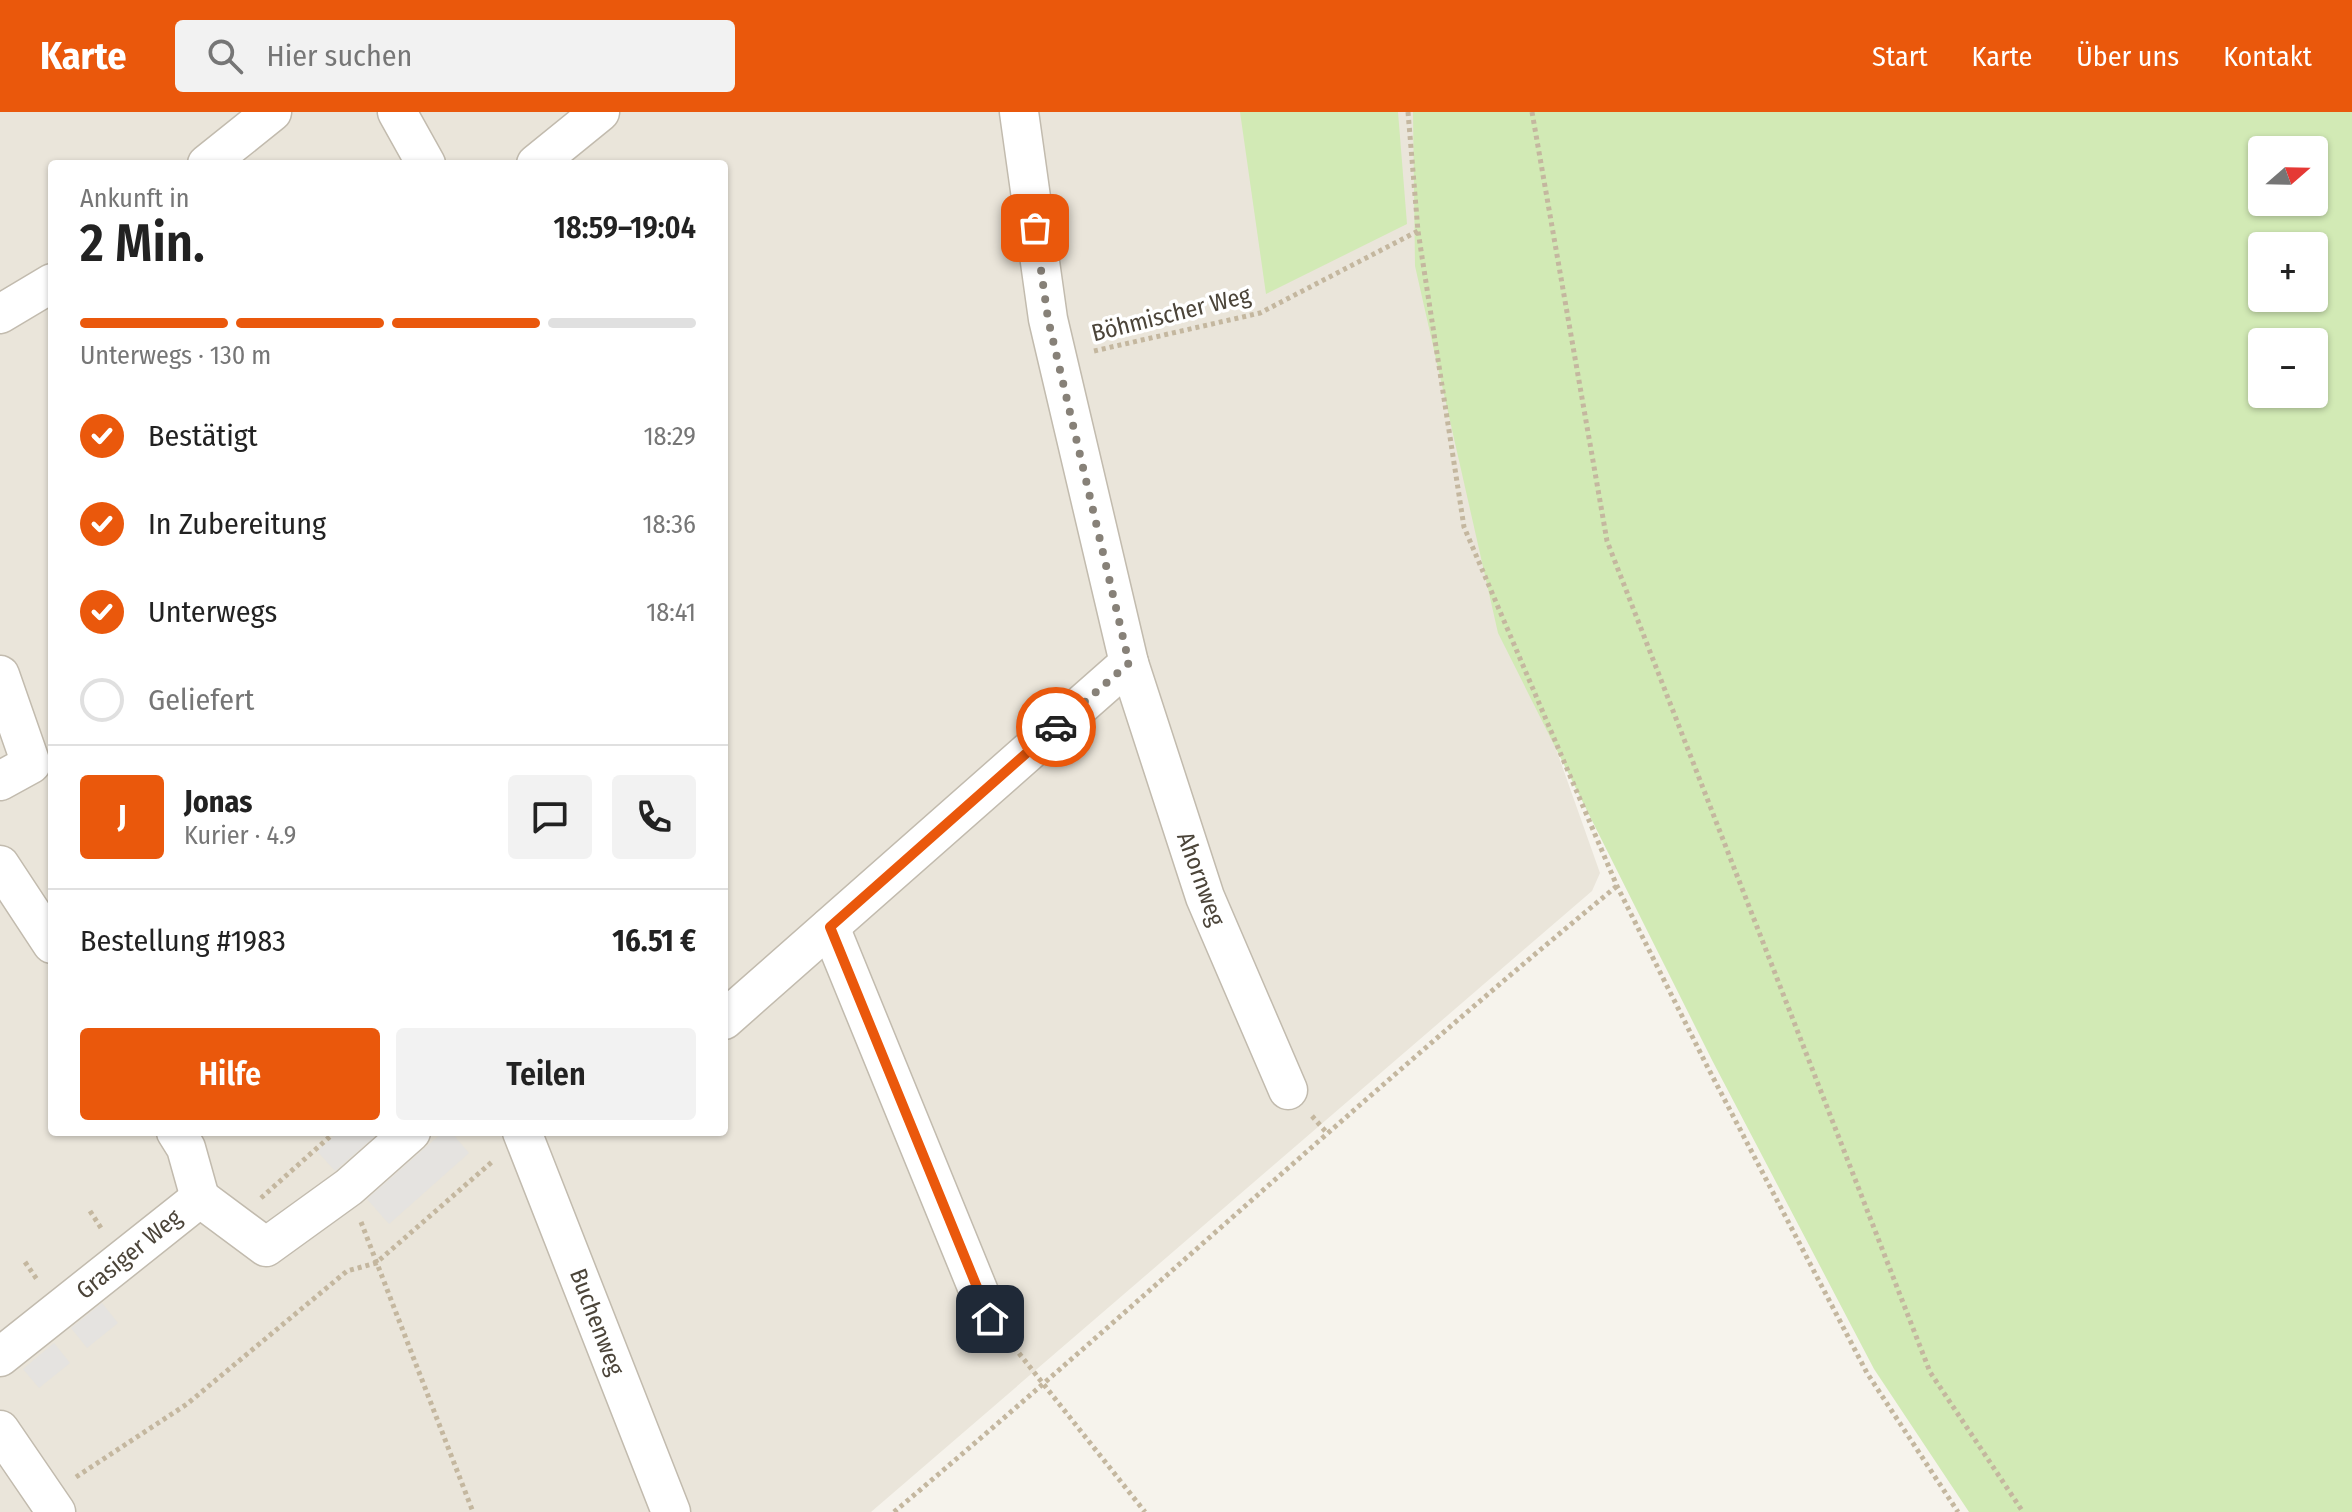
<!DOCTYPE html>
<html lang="de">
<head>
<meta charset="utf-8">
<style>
	:root { --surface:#fff; --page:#f2f2f2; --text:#222; --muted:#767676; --line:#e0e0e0; --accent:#ea580c }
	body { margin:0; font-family:"Fira Sans Condensed",sans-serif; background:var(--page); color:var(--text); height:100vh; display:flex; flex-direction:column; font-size:30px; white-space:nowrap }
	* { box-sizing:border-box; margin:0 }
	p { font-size:26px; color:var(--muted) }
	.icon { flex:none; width:44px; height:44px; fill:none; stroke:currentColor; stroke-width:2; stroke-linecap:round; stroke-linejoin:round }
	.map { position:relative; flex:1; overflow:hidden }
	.sheet { position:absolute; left:48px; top:48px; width:680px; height:976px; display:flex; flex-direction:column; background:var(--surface); border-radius:8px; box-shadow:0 2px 6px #0004 }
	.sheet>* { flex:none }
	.needle { width:52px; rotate:70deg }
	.controls { position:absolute; left:2248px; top:24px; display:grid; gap:16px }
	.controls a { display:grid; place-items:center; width:80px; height:80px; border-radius:8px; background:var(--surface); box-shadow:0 2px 6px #0004; font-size:40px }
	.pin { position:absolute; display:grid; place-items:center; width:68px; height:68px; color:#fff; margin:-34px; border-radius:16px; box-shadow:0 4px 12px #0006 }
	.courier { position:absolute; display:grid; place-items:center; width:80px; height:80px; margin:-40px; border:6px solid #ea580c; border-radius:50%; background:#fff; color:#222; box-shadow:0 2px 10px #0007 }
	.headline em { font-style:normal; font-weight:600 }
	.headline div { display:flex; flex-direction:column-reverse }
	.headline { display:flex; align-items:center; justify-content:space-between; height:136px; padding:0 32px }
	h1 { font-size:52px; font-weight:600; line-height:60px }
	.bar { display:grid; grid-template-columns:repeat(4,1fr); gap:12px 8px; align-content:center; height:96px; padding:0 32px }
	.bar i { height:10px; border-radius:6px; background:var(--line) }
	.bar .selected { background:var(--accent) }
	.bar p { grid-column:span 4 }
	.line { display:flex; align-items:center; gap:20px; padding:0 32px; border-top:2px solid var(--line) }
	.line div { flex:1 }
	.round { display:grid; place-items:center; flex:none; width:84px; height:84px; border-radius:8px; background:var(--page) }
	ol { padding:0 32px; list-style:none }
	li { display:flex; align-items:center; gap:24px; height:88px }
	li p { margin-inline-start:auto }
	li .icon { padding:8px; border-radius:50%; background:var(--accent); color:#fff; stroke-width:4 }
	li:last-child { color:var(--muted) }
	li i { width:44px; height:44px; border:4px solid var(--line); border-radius:50% }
	.button { display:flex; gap:16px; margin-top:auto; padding:16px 32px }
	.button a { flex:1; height:92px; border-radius:8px; background:var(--accent); color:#fff; font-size:32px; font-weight:600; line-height:92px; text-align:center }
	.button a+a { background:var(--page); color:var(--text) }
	header { display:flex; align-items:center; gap:48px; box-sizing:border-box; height:112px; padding:0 40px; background:var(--accent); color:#fff }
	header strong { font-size:38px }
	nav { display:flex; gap:44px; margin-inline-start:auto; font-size:28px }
	.search { width:560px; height:72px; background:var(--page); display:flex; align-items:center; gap:20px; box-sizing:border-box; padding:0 28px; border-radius:8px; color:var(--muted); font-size:30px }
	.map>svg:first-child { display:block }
	.residential { fill:#eae5da; fill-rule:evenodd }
	.green { fill:#d2eab5; fill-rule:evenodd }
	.parking { fill:#e5e3e0 }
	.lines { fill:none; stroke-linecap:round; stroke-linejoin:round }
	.minor-casing { stroke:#c2bbae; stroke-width:41 }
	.path { stroke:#c4b79f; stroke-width:5; stroke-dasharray:4 4; stroke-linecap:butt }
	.minor { stroke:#fff; stroke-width:38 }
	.done { stroke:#878178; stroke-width:8; stroke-dasharray:0 14.4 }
	.route { stroke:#ea580c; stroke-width:10 }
	.labels { text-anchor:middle; stroke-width:7; stroke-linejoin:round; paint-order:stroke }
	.street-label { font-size:24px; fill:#4b4439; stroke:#fff }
</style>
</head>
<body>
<header>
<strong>Karte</strong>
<div class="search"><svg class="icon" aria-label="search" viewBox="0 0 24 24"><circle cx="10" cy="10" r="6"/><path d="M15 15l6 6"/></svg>Hier suchen</div>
<nav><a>Start</a><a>Karte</a><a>Über uns</a><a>Kontakt</a></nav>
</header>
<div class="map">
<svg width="2352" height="1400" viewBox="0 0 2352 1400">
	<rect width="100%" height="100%" fill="#f6f3ec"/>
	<!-- residential -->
	<path class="residential" d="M0,0h1420l56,411 124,350 -8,18 -721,621h-871zM52,52h672v968h-672z"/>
	<!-- green -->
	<g class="green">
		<polygon points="1240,0 1398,0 1407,112 1266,182"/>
		<path d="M1413,0h939v1400h-383l-95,-143 -161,-307 -215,-429 -83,-367zM2314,38v52h-52v-52zM2314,134v52h-52v-52zM2262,230h52v52h-52z"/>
	</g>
	<!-- parking -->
	<g class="parking">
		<polygon points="338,1020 380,1020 335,1059 317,1039"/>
		<polygon points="443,1020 451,1020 469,1041 389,1112 367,1087"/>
		<polygon points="102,1191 118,1211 87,1236 71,1216"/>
		<polygon points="54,1231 70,1251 39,1276 23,1257"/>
	</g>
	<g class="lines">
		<!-- minor casing -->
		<g class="minor-casing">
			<g id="minor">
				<polyline points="397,0 426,52"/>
				<polyline points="1019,0 1048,207 1129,551 1205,785 1288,978"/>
				<polyline points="207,52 272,0"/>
				<polyline points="536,52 600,0"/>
				<polyline points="0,202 52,171"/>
				<polyline points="0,563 31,652 0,669"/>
				<polyline points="0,753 52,832"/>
				<polyline points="830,815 990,1207"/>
				<polyline points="724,908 1129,551"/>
				<polyline points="176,1020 186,1036 200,1086"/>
				<polyline points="522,1020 671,1400"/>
				<polyline points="200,1086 266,1135 349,1075 411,1020"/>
				<polyline points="0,1245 200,1086"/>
				<polyline points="0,1318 56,1400"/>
			</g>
		</g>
		<!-- path -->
		<g class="path">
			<polyline points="1408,0 1418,119 1464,415 1617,774 1706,952 1867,1261 1958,1400"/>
			<polyline points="1532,0 1607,429 1930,1260 2023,1400"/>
			<polyline points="1094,239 1260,201 1418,119"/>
			<polyline points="1312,1004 1327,1021"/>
			<polyline points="261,1086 335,1020"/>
			<polyline points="90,1099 103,1119"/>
			<polyline points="361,1110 473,1400"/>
			<polyline points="25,1150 38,1169"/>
			<polyline points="1014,1235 1145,1400"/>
			<polyline points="76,1365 187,1292 347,1159 376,1151 493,1049"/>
			<path d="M894,1400c244,-206 477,-424 723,-626"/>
		</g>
		<!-- minor -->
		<use href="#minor" class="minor"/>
	</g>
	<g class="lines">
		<!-- done -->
		<polyline class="done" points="1035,116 1048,207 1129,551 1056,615"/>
		<!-- route -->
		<polyline class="route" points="990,1207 830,815 1056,615"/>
	</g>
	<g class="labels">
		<!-- street labels -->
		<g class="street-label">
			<text transform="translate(1171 202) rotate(-14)" y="8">Böhmischer Weg</text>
			<text transform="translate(1201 767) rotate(70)" y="8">Ahornweg</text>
			<text transform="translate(129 1142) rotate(-39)" y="8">Grasiger Weg</text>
			<text transform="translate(597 1210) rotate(69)" y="8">Buchenweg</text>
		</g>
	</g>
</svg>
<div class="controls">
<a><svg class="needle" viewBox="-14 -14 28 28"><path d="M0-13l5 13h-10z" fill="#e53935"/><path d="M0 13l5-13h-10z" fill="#767676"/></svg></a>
<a>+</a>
<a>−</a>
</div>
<div class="pin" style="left:1035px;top:116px;background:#ea580c"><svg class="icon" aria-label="bag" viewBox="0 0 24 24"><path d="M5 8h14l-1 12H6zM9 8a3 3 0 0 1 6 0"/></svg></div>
<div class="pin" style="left:990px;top:1207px;background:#1f2937"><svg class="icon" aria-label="home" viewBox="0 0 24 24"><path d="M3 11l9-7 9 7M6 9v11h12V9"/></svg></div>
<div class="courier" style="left:1056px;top:615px"><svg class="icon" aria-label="car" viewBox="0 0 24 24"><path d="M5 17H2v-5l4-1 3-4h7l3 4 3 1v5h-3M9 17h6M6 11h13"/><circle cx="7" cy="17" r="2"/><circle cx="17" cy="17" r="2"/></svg></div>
<section class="sheet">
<div class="headline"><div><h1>2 Min.</h1><p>Ankunft in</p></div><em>18:59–19:04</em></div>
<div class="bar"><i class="selected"></i><i class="selected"></i><i class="selected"></i><i></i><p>Unterwegs · 130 m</p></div>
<ol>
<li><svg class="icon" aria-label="check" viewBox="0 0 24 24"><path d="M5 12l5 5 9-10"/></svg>Bestätigt<p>18:29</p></li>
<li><svg class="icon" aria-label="check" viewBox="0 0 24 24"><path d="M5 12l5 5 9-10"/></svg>In Zubereitung<p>18:36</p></li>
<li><svg class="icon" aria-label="check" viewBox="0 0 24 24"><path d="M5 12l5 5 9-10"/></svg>Unterwegs<p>18:41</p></li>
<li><i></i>Geliefert</li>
</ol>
<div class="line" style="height:144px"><b class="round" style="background:var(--accent);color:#fff">J</b><div><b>Jonas</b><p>Kurier · 4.9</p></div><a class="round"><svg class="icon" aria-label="chat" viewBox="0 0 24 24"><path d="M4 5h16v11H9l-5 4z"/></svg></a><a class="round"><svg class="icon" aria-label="phone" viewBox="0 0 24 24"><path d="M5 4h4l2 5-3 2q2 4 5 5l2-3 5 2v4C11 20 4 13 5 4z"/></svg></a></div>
<div class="line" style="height:104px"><div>Bestellung #1983</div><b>16.51 €</b></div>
<div class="button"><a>Hilfe</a><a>Teilen</a></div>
</section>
</div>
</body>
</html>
